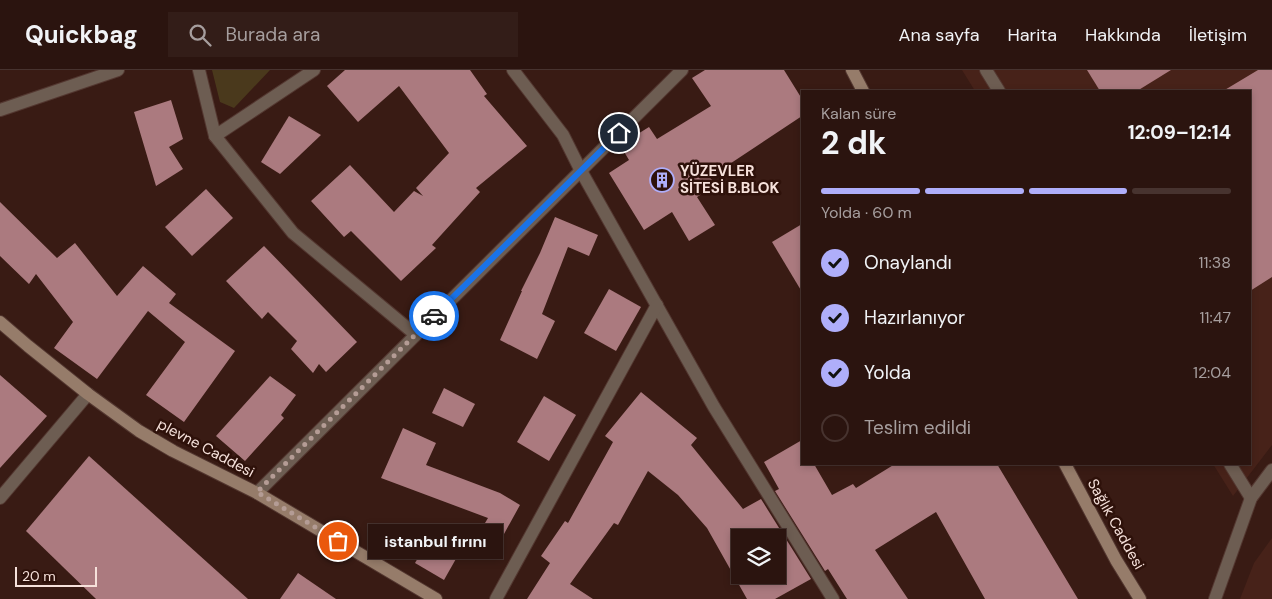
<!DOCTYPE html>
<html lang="tr">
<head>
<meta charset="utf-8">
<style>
	:root { --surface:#2b140f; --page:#331d18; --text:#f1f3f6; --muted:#a69e9e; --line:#47332f; --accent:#afaefa }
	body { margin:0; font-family:"DM Sans",sans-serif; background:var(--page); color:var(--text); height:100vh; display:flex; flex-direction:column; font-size:19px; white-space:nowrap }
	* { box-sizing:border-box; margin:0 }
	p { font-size:16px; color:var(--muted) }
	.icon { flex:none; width:28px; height:28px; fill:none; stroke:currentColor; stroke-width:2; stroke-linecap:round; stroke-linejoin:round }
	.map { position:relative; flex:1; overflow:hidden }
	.panel { position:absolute; left:801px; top:20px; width:450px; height:375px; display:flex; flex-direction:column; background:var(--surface); border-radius:0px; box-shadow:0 2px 8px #0003,0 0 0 1px var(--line) }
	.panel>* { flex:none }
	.controls { position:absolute; left:731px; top:459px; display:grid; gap:10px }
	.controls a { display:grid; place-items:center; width:55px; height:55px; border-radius:0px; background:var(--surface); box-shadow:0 2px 8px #0003,0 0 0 1px var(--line); font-size:25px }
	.scale { position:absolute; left:15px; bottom:12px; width:82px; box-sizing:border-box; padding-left:5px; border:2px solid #f6e1db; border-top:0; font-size:14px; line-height:18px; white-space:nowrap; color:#f6e1db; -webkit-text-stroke:4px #2e110a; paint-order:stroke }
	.pin { position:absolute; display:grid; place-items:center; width:42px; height:42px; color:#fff; margin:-21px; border:2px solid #fff; border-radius:50%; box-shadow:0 1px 5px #0007 }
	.courier { position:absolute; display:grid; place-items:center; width:50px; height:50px; margin:-25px; border:4px solid #1a73e8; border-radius:50%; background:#fff; color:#222; box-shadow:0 1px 6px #0007 }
	.bubble { position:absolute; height:35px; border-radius:0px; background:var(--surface); box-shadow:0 2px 8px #0003,0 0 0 1px var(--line); font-size:16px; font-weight:700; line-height:35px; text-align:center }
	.summary em { font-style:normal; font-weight:700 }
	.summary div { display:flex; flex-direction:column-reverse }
	.summary { display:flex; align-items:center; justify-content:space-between; height:85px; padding:0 20px }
	h1 { font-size:32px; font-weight:700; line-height:38px }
	.bar { display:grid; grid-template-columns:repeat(4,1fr); gap:8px 5px; align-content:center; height:60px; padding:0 20px }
	.bar i { height:6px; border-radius:4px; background:var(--line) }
	.bar .on { background:var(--accent) }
	.bar p { grid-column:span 4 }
	ol { padding:0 20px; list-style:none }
	li { display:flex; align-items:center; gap:15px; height:55px }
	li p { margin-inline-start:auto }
	li .icon { padding:5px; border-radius:50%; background:var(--accent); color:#111; stroke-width:4 }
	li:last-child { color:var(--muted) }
	li i { width:28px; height:28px; border:2px solid var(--line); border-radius:50% }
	header { display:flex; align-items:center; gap:30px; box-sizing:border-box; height:70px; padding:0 25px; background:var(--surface); border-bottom:1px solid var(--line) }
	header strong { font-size:24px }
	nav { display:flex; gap:28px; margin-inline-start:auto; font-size:18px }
	.search { width:350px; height:45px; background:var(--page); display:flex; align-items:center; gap:12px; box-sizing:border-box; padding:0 18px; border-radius:0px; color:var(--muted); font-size:19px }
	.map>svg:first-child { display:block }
	.built { fill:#472219 }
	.green { fill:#4a391c }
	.building { fill:#ab7a7f; fill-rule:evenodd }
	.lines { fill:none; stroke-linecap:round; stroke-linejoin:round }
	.lane-casing { stroke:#533730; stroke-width:14 }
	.street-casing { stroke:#533730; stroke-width:14 }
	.secondary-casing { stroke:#533730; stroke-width:14 }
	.lane { stroke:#6d5d52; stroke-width:12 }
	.street { stroke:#6d5d52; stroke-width:12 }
	.secondary { stroke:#967c6a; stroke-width:12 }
	.done { stroke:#b49c95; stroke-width:5; stroke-dasharray:0 9 }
	.route { stroke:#1a73e8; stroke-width:6 }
	.labels { text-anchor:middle; stroke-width:5; stroke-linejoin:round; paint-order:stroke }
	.poi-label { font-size:15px; font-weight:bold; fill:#f6e1db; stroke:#2e110a; text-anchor:start }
	.street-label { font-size:15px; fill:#f6e1db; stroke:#2e110a }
</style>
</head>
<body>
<header>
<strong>Quickbag</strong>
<div class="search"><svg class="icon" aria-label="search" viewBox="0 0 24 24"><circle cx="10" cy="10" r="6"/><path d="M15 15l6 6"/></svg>Burada ara</div>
<nav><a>Ana sayfa</a><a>Harita</a><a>Hakkında</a><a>İletişim</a></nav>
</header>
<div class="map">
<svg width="1272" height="529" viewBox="0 0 1272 529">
	<rect width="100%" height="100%" fill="#391b14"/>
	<!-- built -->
	<g class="built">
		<polygon points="962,0 1272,0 1272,375 1233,426 1213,394 1250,394 1250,21 975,21"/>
		<polygon points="1272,468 1272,529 1240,529 1254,493"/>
	</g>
	<!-- green -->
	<polygon class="green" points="212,0 270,0 234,38 220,32"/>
	<!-- building -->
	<g class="building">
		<polygon points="345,0 470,0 487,24 484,26 527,76 476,118 480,122 432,175 436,178 401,211 351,161 344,167 311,131 350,95 394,142 414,121 423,126 416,118 449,83 399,16 358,52 327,16"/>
		<polygon points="705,0 784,0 802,29 802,46 710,107 715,116 697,127 715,155 689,171 672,142 644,160 609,103 629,90 620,75 649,57 657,69 711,36 692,8"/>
		<polygon points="1087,0 1171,0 1137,21 1100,21"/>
		<polygon points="1258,0 1272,0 1272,207 1250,221 1250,21 1223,21"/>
		<polygon points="171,30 183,69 169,77 183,99 156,116 134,42"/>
		<polygon points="289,46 321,65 280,104 261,92"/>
		<polygon points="206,119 233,148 192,186 165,157"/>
		<polygon points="0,132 57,188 75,173 117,226 143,196 176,224 169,233 235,281 184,352 146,325 185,272 148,241 97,309 54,278 73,252 36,204 29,214 0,186"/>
		<polygon points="555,147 598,165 589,186 568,177 542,244 555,251 537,289 500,270 522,221 521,221 540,183"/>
		<polygon points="802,154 802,222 772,172"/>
		<polygon points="264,176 357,272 326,302 319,294 313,303 291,279 297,271 268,242 262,249 226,211"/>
		<polygon points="609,219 641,237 616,281 584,263"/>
		<polygon points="0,305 47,346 0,398"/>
		<polygon points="270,306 296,325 281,345 284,348 245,391 216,366"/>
		<polygon points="444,318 475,334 463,357 432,343"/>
		<path d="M641,322l56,46 -6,7 52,64 18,-10 50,80 -36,20h-28l-40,-71 -29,-33 -30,-24 -30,54 -4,-2 -44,61 23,15h-66l23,-36 -9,-7 24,-35 3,2 45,-81 -8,-6zM740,468h38v37h-38z"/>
		<polygon points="544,326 576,345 549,391 517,372"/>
		<polygon points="403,358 436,373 426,395 500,423 520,435 504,464 485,453 488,448 381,408"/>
		<polygon points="802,370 802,394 814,394 832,425 853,414 856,418 895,394 997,394 1078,529 985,529 936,442 875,480 908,529 847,529 828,499 825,501 775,421 779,419 764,392"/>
		<polygon points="89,386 248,529 96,529 26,461"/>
		<polygon points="428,471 457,487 444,510 415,493"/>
		<polygon points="298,503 336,529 280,529"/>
	</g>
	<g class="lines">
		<!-- lane casing -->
		<g class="lane-casing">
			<g id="lane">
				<polyline points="986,0 999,21"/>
				<polyline points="1230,394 1251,428"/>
			</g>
		</g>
		<!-- street casing -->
		<g class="street-casing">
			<g id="street">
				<polyline points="199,0 215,66 293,163 416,265"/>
				<polyline points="513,0 563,65 581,101 714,337 833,529"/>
				<polyline points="0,40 118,0"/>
				<polyline points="215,66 314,0"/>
				<polyline points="257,423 682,0"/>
				<polyline points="0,428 88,324"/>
				<polyline points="496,529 657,235"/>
				<polyline points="1215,529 1251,428 1272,400"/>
			</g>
		</g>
		<!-- secondary casing -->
		<g class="secondary-casing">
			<g id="secondary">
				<polyline points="852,0 863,21"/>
				<polyline points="0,252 28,276 88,324 139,361 173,381 257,423 436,529"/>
				<polyline points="1065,394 1116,490 1140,529"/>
			</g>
		</g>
		<!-- lane -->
		<use href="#lane" class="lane"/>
		<!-- street -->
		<use href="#street" class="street"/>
		<!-- secondary -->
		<use href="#secondary" class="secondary"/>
	</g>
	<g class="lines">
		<!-- done -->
		<polyline class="done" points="338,471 257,422 434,246"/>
		<!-- route -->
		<polyline class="route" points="434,246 619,63"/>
	</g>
	<!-- icons -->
	<defs>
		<g id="building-ring" transform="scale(1.25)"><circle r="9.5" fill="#2e110a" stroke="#afaefa" stroke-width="1.5"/><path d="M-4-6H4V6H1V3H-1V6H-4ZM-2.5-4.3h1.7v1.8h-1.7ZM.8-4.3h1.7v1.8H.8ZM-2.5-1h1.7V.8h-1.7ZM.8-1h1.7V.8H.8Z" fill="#afaefa"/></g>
	</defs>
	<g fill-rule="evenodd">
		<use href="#building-ring" x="662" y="110"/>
	</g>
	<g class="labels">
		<!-- poi labels -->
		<g class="poi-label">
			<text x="680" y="106">YÜZEVLER<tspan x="680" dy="17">SİTESİ B.BLOK</tspan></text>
		</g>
		<!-- street labels -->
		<g class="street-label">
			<text transform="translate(206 378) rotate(28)" y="5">plevne Caddesi</text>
			<text transform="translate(1116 454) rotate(61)" y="5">Sağlık Caddesi</text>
		</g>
	</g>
</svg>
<div class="controls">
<a><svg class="icon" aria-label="layers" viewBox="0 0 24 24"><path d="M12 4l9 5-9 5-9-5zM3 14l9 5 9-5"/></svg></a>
</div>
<div class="scale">20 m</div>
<div class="pin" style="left:338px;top:471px;background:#ea580c"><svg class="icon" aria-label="bag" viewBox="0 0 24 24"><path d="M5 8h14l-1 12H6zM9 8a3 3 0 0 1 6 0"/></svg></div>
<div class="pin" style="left:619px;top:63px;background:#1f2937"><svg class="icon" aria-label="home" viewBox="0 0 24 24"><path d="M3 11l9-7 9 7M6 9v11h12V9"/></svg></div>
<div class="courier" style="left:434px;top:246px"><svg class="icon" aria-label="car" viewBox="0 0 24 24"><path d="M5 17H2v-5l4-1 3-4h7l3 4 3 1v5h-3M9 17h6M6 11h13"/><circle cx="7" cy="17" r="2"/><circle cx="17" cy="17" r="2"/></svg></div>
<div class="bubble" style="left:368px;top:454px;width:135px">istanbul fırını</div>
<section class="panel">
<div class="summary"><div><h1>2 dk</h1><p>Kalan süre</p></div><em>12:09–12:14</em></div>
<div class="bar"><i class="on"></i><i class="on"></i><i class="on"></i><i></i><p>Yolda · 60 m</p></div>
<ol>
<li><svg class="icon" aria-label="check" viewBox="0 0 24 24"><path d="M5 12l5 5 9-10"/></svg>Onaylandı<p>11:38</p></li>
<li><svg class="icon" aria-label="check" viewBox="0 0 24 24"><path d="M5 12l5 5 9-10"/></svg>Hazırlanıyor<p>11:47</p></li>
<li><svg class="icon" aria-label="check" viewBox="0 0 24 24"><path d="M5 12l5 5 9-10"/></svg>Yolda<p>12:04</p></li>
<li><i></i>Teslim edildi</li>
</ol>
</section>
</div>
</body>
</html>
